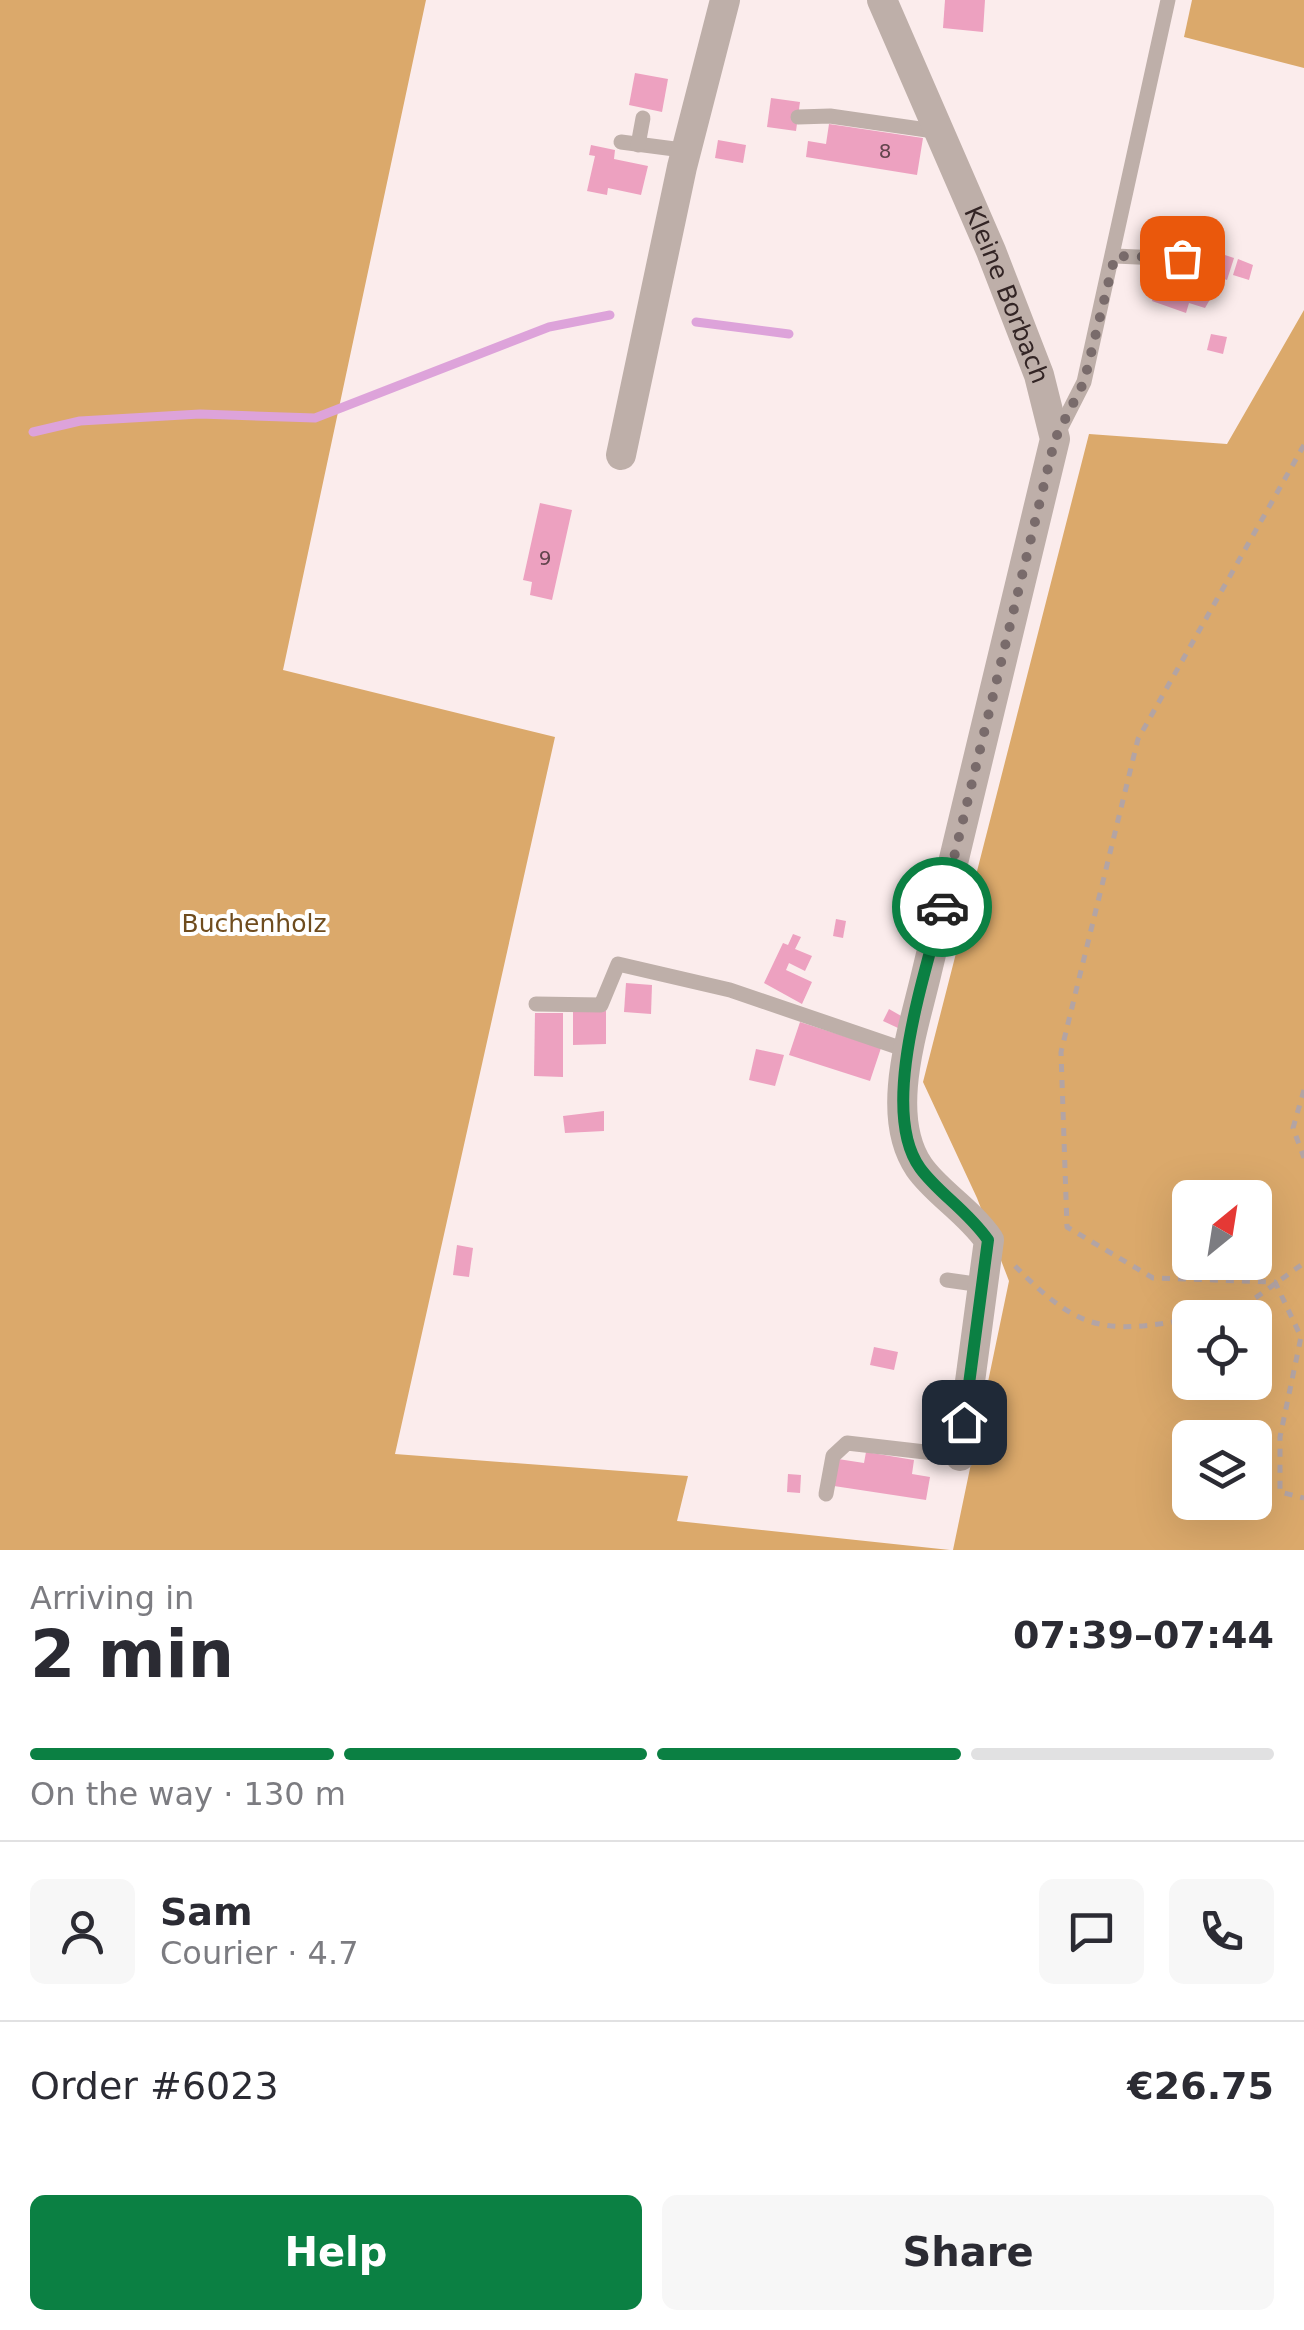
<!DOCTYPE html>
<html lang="en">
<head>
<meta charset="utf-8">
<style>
	:root { --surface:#fff; --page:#f7f7f7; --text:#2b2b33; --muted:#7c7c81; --line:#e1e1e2; --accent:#0b8043 }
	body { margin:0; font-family:"DejaVu Sans",sans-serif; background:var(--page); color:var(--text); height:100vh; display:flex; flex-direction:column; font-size:38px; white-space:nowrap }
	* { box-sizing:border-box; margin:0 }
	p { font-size:32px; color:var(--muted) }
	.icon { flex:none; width:55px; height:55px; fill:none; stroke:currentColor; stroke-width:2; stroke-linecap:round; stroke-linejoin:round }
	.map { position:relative; height:1550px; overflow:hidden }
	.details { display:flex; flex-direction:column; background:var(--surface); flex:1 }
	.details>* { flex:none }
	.needle { width:65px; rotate:30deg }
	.fabs { position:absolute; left:1172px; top:1180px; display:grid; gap:20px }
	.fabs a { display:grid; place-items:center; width:100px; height:100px; border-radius:15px; background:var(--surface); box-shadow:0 10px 40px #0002; font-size:50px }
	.pin { position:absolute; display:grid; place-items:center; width:85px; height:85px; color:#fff; margin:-42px; border-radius:20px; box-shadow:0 5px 15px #0006 }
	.courier { position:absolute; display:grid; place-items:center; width:100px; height:100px; margin:-50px; border:8px solid #0b8043; border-radius:50%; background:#fff; color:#222; box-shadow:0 2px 12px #0007 }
	.summary em { font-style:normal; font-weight:800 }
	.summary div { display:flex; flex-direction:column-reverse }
	.summary { display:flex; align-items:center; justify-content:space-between; height:170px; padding:0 30px }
	h1 { font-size:65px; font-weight:800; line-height:75px }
	.bar { display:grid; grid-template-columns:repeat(4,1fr); gap:15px 10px; align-content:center; height:120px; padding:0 30px }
	.bar i { height:12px; border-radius:8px; background:var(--line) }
	.bar .active { background:var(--accent) }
	.bar p { grid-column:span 4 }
	.line { display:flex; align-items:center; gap:25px; padding:0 30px; border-top:2px solid var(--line) }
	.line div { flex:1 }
	.round { display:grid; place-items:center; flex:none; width:105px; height:105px; border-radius:15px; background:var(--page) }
	.action { display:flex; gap:20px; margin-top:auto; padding:20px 30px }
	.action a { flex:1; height:115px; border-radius:15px; background:var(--accent); color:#fff; font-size:40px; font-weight:800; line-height:115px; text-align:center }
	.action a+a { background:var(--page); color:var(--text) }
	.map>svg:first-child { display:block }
	.forest { fill:#dba96b; fill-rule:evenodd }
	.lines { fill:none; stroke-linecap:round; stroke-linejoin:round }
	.stream { stroke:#dda3da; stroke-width:9 }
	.building { fill:#eda1c0 }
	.path { stroke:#b3a4a4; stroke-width:5; stroke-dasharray:8 8; stroke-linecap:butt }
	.lane { stroke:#beafa9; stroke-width:15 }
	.street { stroke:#beafa9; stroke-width:30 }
	.done { stroke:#796b6b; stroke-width:10; stroke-dasharray:0 18 }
	.route { stroke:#0b8043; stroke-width:12 }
	.labels { text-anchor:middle; stroke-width:8; stroke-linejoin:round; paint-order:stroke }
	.number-label { font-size:20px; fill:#62444c }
	.street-label { font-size:25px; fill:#332525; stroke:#fff }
	.park-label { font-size:25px; fill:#6f4c1e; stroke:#fff }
</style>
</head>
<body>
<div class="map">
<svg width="1304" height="1550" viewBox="0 0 1304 1550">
	<rect width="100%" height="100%" fill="#fbecec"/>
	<!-- forest -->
	<g class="forest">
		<polygon points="0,0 426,0 283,670 555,737 395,1454 688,1476 677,1521 950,1550 0,1550"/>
		<polygon points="1192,0 1304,0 1304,68 1184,37"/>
		<path d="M1304,310v1240h-351l56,-269 -32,-83 -54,-116 166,-648 138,10zM1190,1198h65v64h-65zM1190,1318h65v64h-65zM1190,1438h65v64h-65z"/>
	</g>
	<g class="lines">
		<!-- stream -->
		<g class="stream">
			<polyline points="696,322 789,334"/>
			<polyline points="33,432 80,421 200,414 315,418 549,327 610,315"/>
		</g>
	</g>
	<!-- building -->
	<g class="building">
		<polygon points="945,0 985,0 983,32 943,28"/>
		<polygon points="635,73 668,79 662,112 629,105"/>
		<polygon points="771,98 800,102 796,131 767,127"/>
		<polygon points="829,124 923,138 917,175 806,157 808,141 826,144"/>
		<polygon points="718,140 746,145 743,163 715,158"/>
		<polygon points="591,145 615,150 614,159 648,166 641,195 608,188 607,195 587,191 595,156 589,155"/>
		<polygon points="1207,249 1234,258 1227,280 1200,271"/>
		<polygon points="1238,259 1253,265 1249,280 1233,275"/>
		<polygon points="1163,269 1216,289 1205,308 1189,303 1186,313 1152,301"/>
		<polygon points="1211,334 1227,337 1223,354 1207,350"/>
		<polygon points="540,503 572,510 552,600 530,595 532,582 523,580"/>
		<polygon points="836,919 846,921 843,938 833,936"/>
		<polygon points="793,934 801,937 795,949 812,956 805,971 789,963 786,970 812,982 802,1004 764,983 783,943 788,945"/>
		<polygon points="626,983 652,985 651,1014 624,1012"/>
		<polygon points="889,1009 903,1017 898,1028 883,1021"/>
		<polygon points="573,1011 606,1011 606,1044 573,1045"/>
		<polygon points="535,1013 563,1013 563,1077 534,1076"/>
		<polygon points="800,1022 881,1048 870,1081 789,1055"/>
		<polygon points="756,1049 784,1055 775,1086 749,1080"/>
		<polygon points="604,1111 604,1131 565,1133 563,1116"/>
		<polygon points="457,1245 473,1248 469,1277 453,1275"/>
		<polygon points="874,1347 898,1352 894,1370 870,1365"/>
		<polygon points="866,1452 914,1460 912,1474 930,1477 926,1500 834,1486 838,1459 864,1463"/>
		<polygon points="788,1474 801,1475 800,1493 787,1492"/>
	</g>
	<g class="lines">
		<!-- path -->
		<g class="path">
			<polyline points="1304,445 1138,739 1061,1052 1067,1227 1153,1278 1275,1282 1301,1337 1280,1437 1280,1492 1304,1498"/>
			<polyline points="1304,1090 1293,1128 1304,1158"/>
			<path d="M1015,1266c63,64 88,69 175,53"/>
			<polyline points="1196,1318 1240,1309 1304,1263"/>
		</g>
		<!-- lane -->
		<g class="lane">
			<polyline points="798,117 830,116 927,130 935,125"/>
			<polyline points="621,142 690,151"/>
			<polyline points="638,145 643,118"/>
			<polyline points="1115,256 1204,260"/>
			<polyline points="1057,435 1084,382 1168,0"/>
			<polyline points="536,1004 601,1005 618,964 730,990 909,1051"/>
			<polyline points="947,1280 982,1285"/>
			<polyline points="826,1494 833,1456 847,1443 960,1456"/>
		</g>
		<!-- street -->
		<g class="street">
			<path id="s1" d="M882,0l109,251 48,124 16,64 -128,532c-13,57 -44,143 -8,196 17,25 49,43 70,73l-29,216"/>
			<polyline points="621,455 682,167 725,0"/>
		</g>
	</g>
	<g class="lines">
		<!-- done -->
		<polyline class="done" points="942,907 1055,439 1084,382 1115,256 1182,258"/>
		<!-- route -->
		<path class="route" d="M942,907c-16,65 -64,203 -22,261 18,25 47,42 68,72l-24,182"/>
	</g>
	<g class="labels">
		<!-- number labels -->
		<g class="number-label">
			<text x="885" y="158">8</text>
			<text x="545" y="565">9</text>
		</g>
		<!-- street labels -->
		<g class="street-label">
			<text dy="9" stroke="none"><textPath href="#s1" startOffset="320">Kleine Borbach</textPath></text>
		</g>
		<!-- park labels -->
		<g class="park-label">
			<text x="254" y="932">Buchenholz</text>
		</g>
	</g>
</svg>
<div class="fabs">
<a><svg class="needle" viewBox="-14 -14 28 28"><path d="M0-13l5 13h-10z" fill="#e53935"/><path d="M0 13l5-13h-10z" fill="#7c7c81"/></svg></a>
<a><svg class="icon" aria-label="locate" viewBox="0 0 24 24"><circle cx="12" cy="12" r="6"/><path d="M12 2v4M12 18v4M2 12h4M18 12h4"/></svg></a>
<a><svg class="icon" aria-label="layers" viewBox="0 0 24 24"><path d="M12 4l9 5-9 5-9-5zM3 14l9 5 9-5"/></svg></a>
</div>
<div class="pin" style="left:1182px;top:258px;background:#ea580c"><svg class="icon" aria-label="bag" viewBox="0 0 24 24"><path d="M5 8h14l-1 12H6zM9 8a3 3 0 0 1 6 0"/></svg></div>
<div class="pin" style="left:964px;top:1422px;background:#1f2937"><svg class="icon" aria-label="home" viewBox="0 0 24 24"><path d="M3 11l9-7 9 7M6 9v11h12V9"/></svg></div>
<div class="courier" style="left:942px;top:907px"><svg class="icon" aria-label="car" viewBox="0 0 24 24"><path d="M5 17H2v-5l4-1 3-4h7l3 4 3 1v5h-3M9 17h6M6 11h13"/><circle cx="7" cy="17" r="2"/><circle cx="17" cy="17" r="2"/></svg></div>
</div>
<section class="details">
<div class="summary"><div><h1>2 min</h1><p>Arriving in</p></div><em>07:39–07:44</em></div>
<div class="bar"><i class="active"></i><i class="active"></i><i class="active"></i><i></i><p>On the way · 130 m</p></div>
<div class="line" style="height:180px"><a class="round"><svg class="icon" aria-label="person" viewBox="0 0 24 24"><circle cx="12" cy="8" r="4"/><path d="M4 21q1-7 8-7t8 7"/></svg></a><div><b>Sam</b><p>Courier · 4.7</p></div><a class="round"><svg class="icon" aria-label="chat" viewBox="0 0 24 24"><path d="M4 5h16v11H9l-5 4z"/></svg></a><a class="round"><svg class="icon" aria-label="phone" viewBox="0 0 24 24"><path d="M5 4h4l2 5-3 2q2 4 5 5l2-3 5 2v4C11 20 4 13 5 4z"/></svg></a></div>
<div class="line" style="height:130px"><div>Order #6023</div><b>€26.75</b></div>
<div class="action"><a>Help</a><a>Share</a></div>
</section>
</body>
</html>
